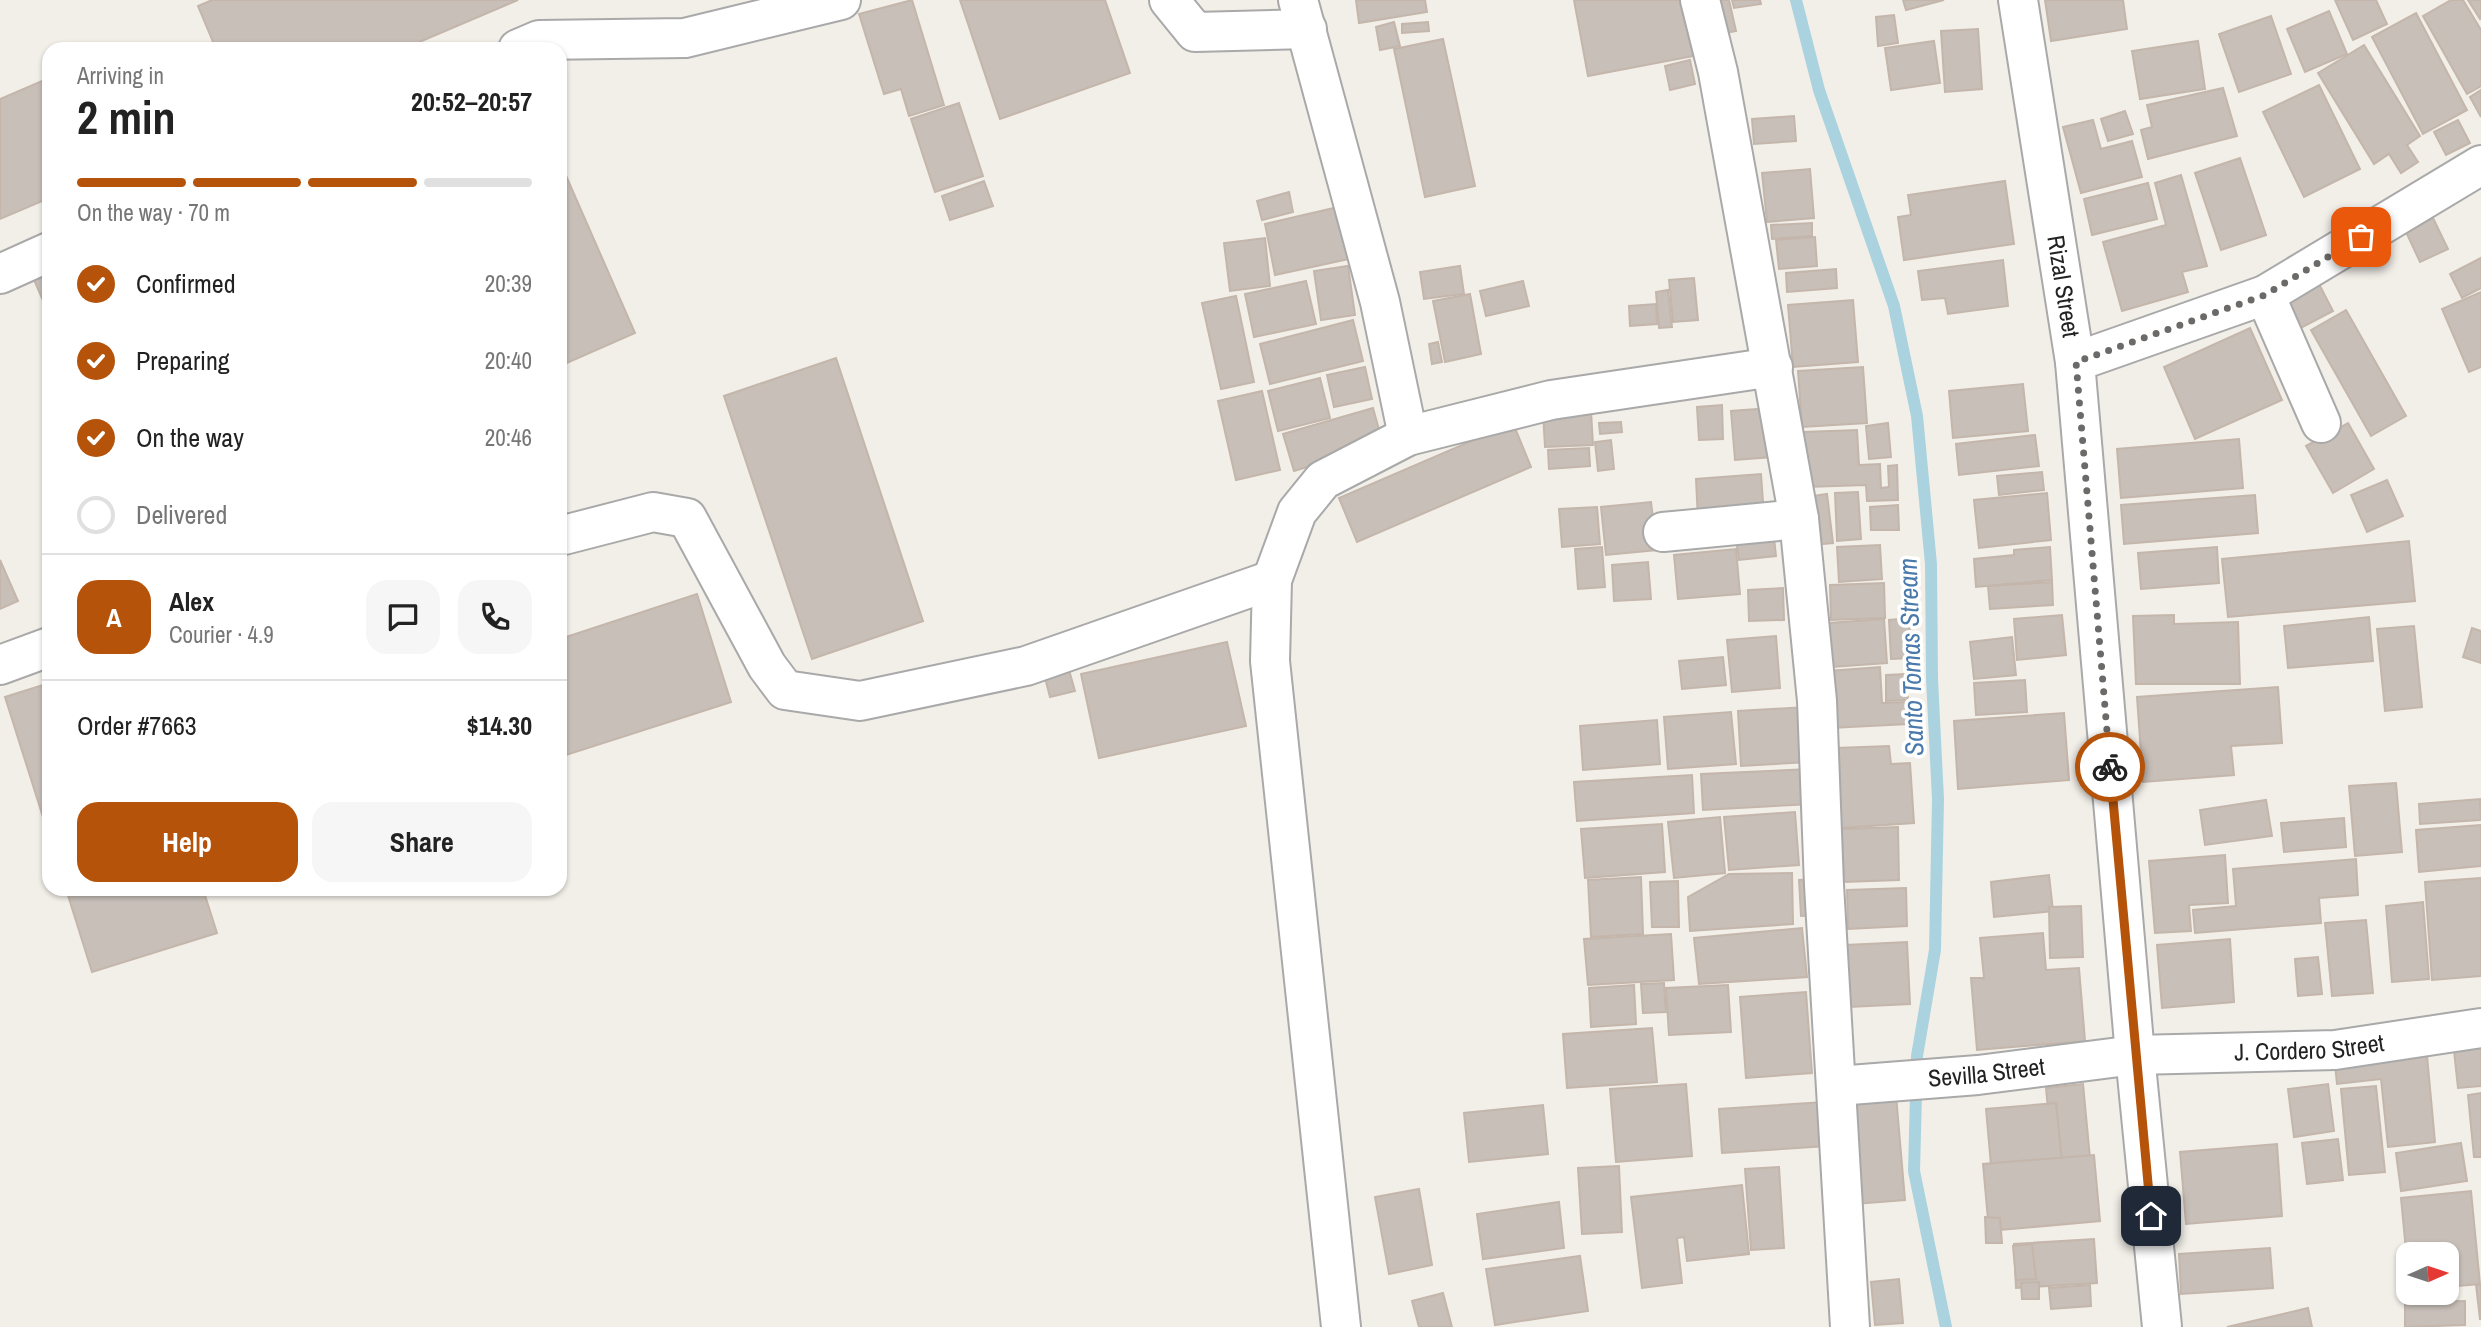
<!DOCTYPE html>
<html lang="en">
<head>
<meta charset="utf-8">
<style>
	:root { --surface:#fff; --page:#f6f6f6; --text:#222; --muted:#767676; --line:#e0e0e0; --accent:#b45309 }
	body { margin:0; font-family:"Archivo Narrow",sans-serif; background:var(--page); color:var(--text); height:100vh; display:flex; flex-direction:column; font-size:26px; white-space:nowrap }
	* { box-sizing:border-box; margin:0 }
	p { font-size:23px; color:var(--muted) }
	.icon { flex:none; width:38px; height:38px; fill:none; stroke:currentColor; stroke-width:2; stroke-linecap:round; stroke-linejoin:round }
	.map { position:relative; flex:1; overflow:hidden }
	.details { position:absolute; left:42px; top:42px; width:525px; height:854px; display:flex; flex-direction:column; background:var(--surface); border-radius:21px; box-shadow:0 2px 5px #0004 }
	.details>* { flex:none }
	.needle { width:46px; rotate:87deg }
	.buttons { position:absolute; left:2396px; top:1242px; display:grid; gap:14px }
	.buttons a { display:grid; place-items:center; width:63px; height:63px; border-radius:14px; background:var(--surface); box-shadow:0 2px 5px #0004; font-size:35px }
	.pin { position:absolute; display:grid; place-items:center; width:60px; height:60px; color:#fff; margin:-30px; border-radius:14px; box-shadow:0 4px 10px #0006 }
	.courier { position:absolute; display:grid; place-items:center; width:70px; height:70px; margin:-35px; border:5px solid #b45309; border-radius:50%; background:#fff; color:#222; box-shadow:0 2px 9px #0007 }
	.head em { font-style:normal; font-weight:800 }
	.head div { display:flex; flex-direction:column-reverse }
	.head { display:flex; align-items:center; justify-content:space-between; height:119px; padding:0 35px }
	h1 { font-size:46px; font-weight:800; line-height:52px }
	.bar { display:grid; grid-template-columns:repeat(4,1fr); gap:10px 7px; align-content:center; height:84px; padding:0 35px }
	.bar i { height:9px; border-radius:5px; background:var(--line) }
	.bar .on { background:var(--accent) }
	.bar p { grid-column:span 4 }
	.line { display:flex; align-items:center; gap:18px; padding:0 35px; border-top:2px solid var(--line) }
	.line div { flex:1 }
	.round { display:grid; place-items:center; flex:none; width:74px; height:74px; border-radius:21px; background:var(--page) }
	ol { padding:0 35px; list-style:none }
	li { display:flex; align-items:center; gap:21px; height:77px }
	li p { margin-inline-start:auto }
	li .icon { padding:7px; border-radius:50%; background:var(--accent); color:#fff; stroke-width:4 }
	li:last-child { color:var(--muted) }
	li i { width:38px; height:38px; border:4px solid var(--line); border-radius:50% }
	.button { display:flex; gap:14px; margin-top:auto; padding:14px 35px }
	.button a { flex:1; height:80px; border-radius:21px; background:var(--accent); color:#fff; font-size:28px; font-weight:800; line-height:80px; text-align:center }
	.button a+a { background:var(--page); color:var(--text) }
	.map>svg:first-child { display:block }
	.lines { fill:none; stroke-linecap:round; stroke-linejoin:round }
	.stream { stroke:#aad3df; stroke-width:12 }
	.building { fill:#c7bfb8; stroke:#c4b6ab; stroke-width:2 }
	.minor-casing { stroke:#a9a9a9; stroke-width:42 }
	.minor { stroke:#fff; stroke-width:38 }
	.done { stroke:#6b6a68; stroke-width:7; stroke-dasharray:0 12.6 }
	.route { stroke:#b45309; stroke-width:9 }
	.labels { text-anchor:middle; stroke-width:7; stroke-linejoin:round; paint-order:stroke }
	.street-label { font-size:24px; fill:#222; stroke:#fff }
	.water-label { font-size:26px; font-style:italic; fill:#4a7aab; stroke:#fff }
</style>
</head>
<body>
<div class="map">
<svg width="2481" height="1327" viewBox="0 0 2481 1327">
	<rect width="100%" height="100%" fill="#f2efe9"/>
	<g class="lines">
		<!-- stream -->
		<polyline class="stream" points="1796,0 1819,90 1894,306 1917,416 1931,564 1932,679 1938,799 1935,950 1917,1056 1914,1171 1946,1327"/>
	</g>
	<!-- building -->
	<g class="building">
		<polygon points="212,0 518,0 403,49 216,49 198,6"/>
		<polygon points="912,0 944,105 909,116 901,89 884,94 859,14"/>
		<polygon points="960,0 1105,0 1130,73 1000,119"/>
		<polygon points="1356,0 1425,0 1427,12 1359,23"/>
		<polygon points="1574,0 1694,0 1704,54 1588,76"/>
		<polygon points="1707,0 1729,0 1736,31 1715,35"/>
		<polygon points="1732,0 1760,0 1761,4 1734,8"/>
		<polygon points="1903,0 1944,0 1906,10"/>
		<polygon points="2045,0 2123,0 2127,29 2051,41"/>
		<polygon points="2335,0 2376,0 2387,24 2353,40"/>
		<polygon points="2451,0 2463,0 2481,30 2481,86 2467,94 2423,16"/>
		<polygon points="2468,0 2481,0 2481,18 2480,19"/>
		<polygon points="2329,11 2347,54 2305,72 2287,29"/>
		<polygon points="2416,13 2467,110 2423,134 2372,37"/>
		<polygon points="1894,15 1898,43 1878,46 1876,17"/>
		<polygon points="2271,16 2291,74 2239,92 2219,34"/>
		<polygon points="1394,22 1400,46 1380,50 1376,27"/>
		<polygon points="1428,22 1429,31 1402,33 1402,24"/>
		<polygon points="1978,29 1982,89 1945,92 1941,31"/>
		<polygon points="1443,39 1475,186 1425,197 1394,49"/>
		<polygon points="1934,41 1940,83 1891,90 1885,48"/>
		<polygon points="2198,41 2205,89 2140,99 2132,51"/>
		<polygon points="2364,45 2420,136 2407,145 2418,162 2401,173 2389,154 2374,164 2318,73"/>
		<polygon points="1690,60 1695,84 1670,90 1665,66"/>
		<polygon points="49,78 49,198 0,219 0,99"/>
		<polygon points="2319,85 2360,169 2304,197 2263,112"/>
		<polygon points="2223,88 2237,136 2148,159 2141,130 2152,127 2147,105"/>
		<polygon points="2481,90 2481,117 2470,97"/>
		<polygon points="959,103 983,176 935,192 911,119"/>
		<polygon points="2125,111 2133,134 2108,141 2101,119"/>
		<polygon points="1794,116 1796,141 1754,144 1752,119"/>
		<polygon points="2093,120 2101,149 2132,141 2142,177 2081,193 2063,127"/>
		<polygon points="2458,120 2470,143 2446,155 2434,132"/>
		<polygon points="2240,158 2266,235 2221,250 2195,173"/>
		<polygon points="560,162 635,333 560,366"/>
		<polygon points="1810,169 1814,218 1767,222 1762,173"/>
		<polygon points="2181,175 2207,266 2182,272 2188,292 2122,311 2103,242 2166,225 2155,183"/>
		<polygon points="984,181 993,206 950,220 942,196"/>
		<polygon points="2005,181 2014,244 1904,260 1898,217 1911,215 1908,195"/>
		<polygon points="2148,183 2157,219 2092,235 2084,199"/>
		<polygon points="1289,192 1293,212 1262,220 1257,201"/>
		<polygon points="1338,207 1349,259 1275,275 1265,224"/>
		<polygon points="2433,218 2448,249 2420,262 2406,232"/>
		<polygon points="1812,223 1812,236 1772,239 1771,225"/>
		<polygon points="1815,237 1817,266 1779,269 1776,240"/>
		<polygon points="1265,238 1270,286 1230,291 1224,243"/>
		<polygon points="2481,258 2481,288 2462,298 2450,274"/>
		<polygon points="2003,260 2008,306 1948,314 1945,298 1922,300 1918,271"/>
		<polygon points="1348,266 1355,315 1321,320 1314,271"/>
		<polygon points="1460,266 1464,294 1424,299 1420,272"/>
		<polygon points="1836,269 1837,288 1787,292 1786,273"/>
		<polygon points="49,274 49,314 34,280"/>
		<polygon points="1694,278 1698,320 1673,322 1669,280"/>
		<polygon points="1306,281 1316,324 1254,337 1245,294"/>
		<polygon points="1523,281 1529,306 1486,316 1480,291"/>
		<polygon points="2319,284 2333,311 2297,330 2283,303"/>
		<polygon points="1668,290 1672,327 1659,328 1656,292"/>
		<polygon points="2481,292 2481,367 2469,372 2442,309"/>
		<polygon points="1470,294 1481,354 1445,362 1433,301"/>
		<polygon points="1236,296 1254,382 1221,389 1202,303"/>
		<polygon points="1853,300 1858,362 1793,367 1788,305"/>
		<polygon points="1656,304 1657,324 1630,326 1629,306"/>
		<polygon points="2346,310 2406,416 2371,436 2311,330"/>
		<polygon points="1353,320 1363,361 1270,384 1260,344"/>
		<polygon points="2250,328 2282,400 2195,439 2164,367"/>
		<polygon points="1438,342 1442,362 1432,364 1429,344"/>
		<polygon points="836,358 923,621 812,659 724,396"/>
		<polygon points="1365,367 1372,399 1334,407 1327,375"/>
		<polygon points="1863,367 1867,423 1802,427 1798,371"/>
		<polygon points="1320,378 1330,418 1278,431 1268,391"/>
		<polygon points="2023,384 2028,431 1953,438 1949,391"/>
		<polygon points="1262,391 1280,470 1236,480 1218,401"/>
		<polygon points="1722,405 1723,439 1699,440 1697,407"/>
		<polygon points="1373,408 1383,444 1294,471 1283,434"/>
		<polygon points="1770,408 1773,457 1735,460 1731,411"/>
		<polygon points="1591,411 1593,445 1545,447 1543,413"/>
		<polygon points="1621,422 1622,432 1600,434 1599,423"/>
		<polygon points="1513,423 1531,467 1357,542 1339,498"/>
		<polygon points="1888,423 1891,457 1869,459 1866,426"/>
		<polygon points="2348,423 2374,469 2333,493 2306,446"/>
		<polygon points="1857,430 1859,465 1880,464 1881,488 1889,487 1888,466 1897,465 1898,500 1867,501 1866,485 1806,487 1803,432"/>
		<polygon points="2035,435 2039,466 1959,475 1956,444"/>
		<polygon points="2239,439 2243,488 2121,498 2117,449"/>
		<polygon points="1611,440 1614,469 1598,471 1595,442"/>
		<polygon points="1589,448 1590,466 1549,469 1548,450"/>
		<polygon points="2042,472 2044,490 1999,495 1997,476"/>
		<polygon points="1761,474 1764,516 1698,520 1696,479"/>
		<polygon points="2387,480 2403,516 2367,532 2351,495"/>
		<polygon points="1858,492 1861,539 1837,541 1835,493"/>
		<polygon points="2047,493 2051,540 1979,548 1974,500"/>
		<polygon points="1827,494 1833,543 1812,545 1806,497"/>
		<polygon points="2255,495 2258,533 2124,544 2121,505"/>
		<polygon points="1651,502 1657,550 1606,555 1601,507"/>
		<polygon points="1898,505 1899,530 1871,530 1870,507"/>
		<polygon points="1597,507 1600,544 1562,547 1559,509"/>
		<polygon points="1773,528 1776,556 1739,560 1735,533"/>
		<polygon points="2409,541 2415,601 2228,617 2222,559"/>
		<polygon points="1880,545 1882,579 1839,582 1837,547"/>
		<polygon points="1602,547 1605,587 1578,589 1575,549"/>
		<polygon points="2050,547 2052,580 1976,587 1974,559 2014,555 2014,550"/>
		<polygon points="2217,547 2219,583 2141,589 2138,553"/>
		<polygon points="1736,549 1740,594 1678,599 1674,555"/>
		<polygon points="0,560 18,601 0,609"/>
		<polygon points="1648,562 1651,599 1614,601 1612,565"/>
		<polygon points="2052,582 2053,605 1990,609 1988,586"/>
		<polygon points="1884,583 1885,618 1831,620 1830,585"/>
		<polygon points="1783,588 1784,620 1749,621 1748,590"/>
		<polygon points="697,594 731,702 560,757 560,639"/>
		<polygon points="2062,615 2066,655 2017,660 2014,619"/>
		<polygon points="2174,615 2174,624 2238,622 2240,684 2136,684 2133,616"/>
		<polygon points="2369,617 2373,661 2288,668 2284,626"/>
		<polygon points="1909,618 1912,658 1891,659 1889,620"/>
		<polygon points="1884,619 1887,663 1832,667 1829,623"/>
		<polygon points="2414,626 2422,707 2385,711 2377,629"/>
		<polygon points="2472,628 2481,631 2481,663 2463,657"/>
		<polygon points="1776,636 1780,688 1732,692 1727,640"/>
		<polygon points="2012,637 2016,675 1974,679 1970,642"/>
		<polygon points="1227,642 1246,726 1099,758 1081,674"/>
		<polygon points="1723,657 1726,685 1682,689 1679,661"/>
		<polygon points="1067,663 1075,691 1050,697 1043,670"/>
		<polygon points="1880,667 1882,703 1907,702 1908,724 1831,728 1828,671"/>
		<polygon points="1906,674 1908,700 1886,701 1886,675"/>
		<polygon points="2025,680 2027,712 1976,715 1974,683"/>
		<polygon points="49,683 49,836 5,697"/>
		<polygon points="2278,687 2282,743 2231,746 2234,775 2143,782 2137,697"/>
		<polygon points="1806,707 1809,762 1741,766 1738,711"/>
		<polygon points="1731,712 1736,764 1668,769 1664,717"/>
		<polygon points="2064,713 2069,780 1958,789 1954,721"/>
		<polygon points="1657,720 1660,764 1583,770 1580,726"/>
		<polygon points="1889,746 1891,764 1910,763 1914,823 1841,828 1836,748"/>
		<polygon points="1810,769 1812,804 1703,810 1701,774"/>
		<polygon points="1692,775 1694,813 1577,821 1574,782"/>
		<polygon points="2396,783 2402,852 2355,856 2349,786"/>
		<polygon points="2480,799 2481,820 2420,824 2419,804"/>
		<polygon points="2266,800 2272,836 2205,845 2200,810"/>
		<polygon points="1795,812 1799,865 1729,870 1724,817"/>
		<polygon points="1720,817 1725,873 1674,878 1668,822"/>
		<polygon points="2344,818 2346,847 2284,852 2281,823"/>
		<polygon points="1662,824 1665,872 1585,878 1581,829"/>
		<polygon points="2481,825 2481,866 2419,872 2416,830"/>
		<polygon points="1898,827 1899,880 1844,882 1842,829"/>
		<polygon points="2225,855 2228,903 2189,905 2191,931 2155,933 2149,861"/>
		<polygon points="2356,859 2358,895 2319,898 2321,923 2195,933 2193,910 2236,906 2233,869"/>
		<polygon points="1792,873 1793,924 1690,931 1688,897 1729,874"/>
		<polygon points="2049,875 2053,911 1994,917 1991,882"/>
		<polygon points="1641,877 1643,934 1591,937 1588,880"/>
		<polygon points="2481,878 2481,976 2432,980 2425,882"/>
		<polygon points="1817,879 1819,915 1801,916 1799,880"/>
		<polygon points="1678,881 1679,927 1652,927 1650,882"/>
		<polygon points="1906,888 1907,926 1848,929 1847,890"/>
		<polygon points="66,889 203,889 217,933 92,972"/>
		<polygon points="2423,902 2429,979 2392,982 2386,906"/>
		<polygon points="2081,906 2083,957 2050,958 2049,907"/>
		<polygon points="2366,920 2373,993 2332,996 2325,923"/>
		<polygon points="1802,928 1807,977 1699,984 1694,938"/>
		<polygon points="2043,933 2046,970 2079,968 2085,1041 1977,1050 1971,978 1984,978 1980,938"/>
		<polygon points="1671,934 1674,980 1588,985 1584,939"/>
		<polygon points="2230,939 2234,1002 2162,1008 2157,945"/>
		<polygon points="1907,942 1910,1004 1849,1007 1846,945"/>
		<polygon points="2318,957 2322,994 2298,996 2295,959"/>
		<polygon points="1664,983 1666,1012 1643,1013 1641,984"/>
		<polygon points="1634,985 1636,1024 1591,1027 1589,988"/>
		<polygon points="1728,985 1731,1032 1669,1035 1666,988"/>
		<polygon points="1806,992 1812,1073 1746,1078 1740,997"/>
		<polygon points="1652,1028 1657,1082 1567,1088 1563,1034"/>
		<polygon points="2481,1038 2481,1086 2458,1088 2453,1041"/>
		<polygon points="2426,1045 2435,1142 2388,1147 2381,1079 2337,1084 2334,1055"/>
		<polygon points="1686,1084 1692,1156 1616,1162 1610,1089"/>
		<polygon points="2083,1084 2090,1158 2053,1161 2046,1088"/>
		<polygon points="2328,1084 2334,1131 2294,1137 2288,1089"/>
		<polygon points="2376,1086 2385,1172 2349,1175 2341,1089"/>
		<polygon points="2481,1093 2481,1157 2474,1157 2468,1095"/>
		<polygon points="1896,1095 1905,1200 1855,1204 1847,1099"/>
		<polygon points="1824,1102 1827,1146 1722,1153 1719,1109"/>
		<polygon points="2056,1103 2064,1181 1993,1188 1986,1109"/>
		<polygon points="1543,1105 1548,1154 1469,1162 1464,1113"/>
		<polygon points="2338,1139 2343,1180 2307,1184 2302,1143"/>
		<polygon points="2461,1143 2467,1181 2401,1191 2396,1153"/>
		<polygon points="2277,1144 2282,1216 2186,1224 2180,1152"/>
		<polygon points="2094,1155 2100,1221 1989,1231 1983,1164"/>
		<polygon points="1619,1166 1622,1232 1582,1234 1578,1168"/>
		<polygon points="1779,1167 1784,1248 1751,1250 1745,1169"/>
		<polygon points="1742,1185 1749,1254 1687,1261 1684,1237 1677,1238 1682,1283 1642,1288 1631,1197"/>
		<polygon points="1419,1189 1432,1265 1389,1274 1375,1197"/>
		<polygon points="2471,1191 2480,1284 2446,1287 2446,1255 2408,1255 2408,1272 2401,1198"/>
		<polygon points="1559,1202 1564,1248 1483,1259 1477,1214"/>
		<polygon points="1985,1217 2000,1218 2002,1243 1986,1243"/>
		<polygon points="2094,1239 2097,1283 2016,1288 2014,1244"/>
		<polygon points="2032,1244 2036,1279 2016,1280 2013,1246"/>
		<polygon points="2270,1248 2273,1288 2181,1294 2179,1254"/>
		<polygon points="1580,1256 1588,1311 1495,1325 1486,1269"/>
		<polygon points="1899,1279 1903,1323 1875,1325 1871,1282"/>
		<polygon points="2039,1282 2039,1299 2022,1299 2021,1283"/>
		<polygon points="2090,1285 2091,1306 2051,1309 2049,1288"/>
		<polygon points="2476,1285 2481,1285 2481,1319 2480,1319"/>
		<polygon points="1443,1293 1452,1327 1419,1327 1412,1301"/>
		<polygon points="2465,1301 2465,1325 2405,1327 2405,1302"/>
		<polygon points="2308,1308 2312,1327 2227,1327"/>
	</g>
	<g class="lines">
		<!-- minor casing -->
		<g class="minor-casing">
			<g id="minor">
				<polyline points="1169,0 1195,32 1307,29"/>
				<polyline points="1298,0 1380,302 1408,436"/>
				<polyline points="1700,0 1718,72 1799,519 1817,701 1824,885 1850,1327"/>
				<path id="s1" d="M2018,0l57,362 60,693 27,272"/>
				<polyline points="518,49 539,40 685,38 841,0"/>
				<polyline points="0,274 49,252"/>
				<polyline points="2265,295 2321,423"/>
				<polyline points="2075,362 2265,295 2481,165"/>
				<polyline points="1663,532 1799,519"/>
				<polyline points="560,536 653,512 687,518 767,666 785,690 860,701 1026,666 1272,580"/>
				<polyline points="0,665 49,647"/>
				<path id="s2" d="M1837,1086l141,-11 157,-20 200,-5 146,-22"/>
				<polyline points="1341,1327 1270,661 1272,580 1297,512 1323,480 1408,436 1551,400 1773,367"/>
			</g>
		</g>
		<!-- minor -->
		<use href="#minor" class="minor"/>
	</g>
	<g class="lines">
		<!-- done -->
		<polyline class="done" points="2110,767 2076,362 2265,295 2361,237"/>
		<!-- route -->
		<polyline class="route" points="2110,767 2151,1216"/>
	</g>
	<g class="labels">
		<!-- street labels -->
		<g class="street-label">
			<text dy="8" stroke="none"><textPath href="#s1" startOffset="290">Rizal Street</textPath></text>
			<text dy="8" stroke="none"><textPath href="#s2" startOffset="474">J. Cordero Street</textPath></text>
			<text dy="8" stroke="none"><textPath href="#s2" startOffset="150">Sevilla Street</textPath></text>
		</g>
		<!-- water labels -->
		<g class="water-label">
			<text transform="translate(1911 657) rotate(-92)" y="9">Santo Tomas Stream</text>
		</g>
	</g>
</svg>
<div class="buttons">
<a><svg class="needle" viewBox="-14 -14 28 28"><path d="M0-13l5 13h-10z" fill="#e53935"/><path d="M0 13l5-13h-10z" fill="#767676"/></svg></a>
</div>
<div class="pin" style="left:2361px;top:237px;background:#ea580c"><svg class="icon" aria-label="bag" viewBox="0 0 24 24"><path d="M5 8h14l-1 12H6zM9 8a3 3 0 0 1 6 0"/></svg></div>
<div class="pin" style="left:2151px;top:1216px;background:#1f2937"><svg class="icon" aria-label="home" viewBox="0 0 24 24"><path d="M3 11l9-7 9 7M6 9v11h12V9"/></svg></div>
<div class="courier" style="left:2110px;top:767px"><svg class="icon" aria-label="bike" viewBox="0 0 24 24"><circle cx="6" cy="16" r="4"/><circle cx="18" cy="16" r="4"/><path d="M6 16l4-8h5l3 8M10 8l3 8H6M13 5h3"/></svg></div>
<section class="details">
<div class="head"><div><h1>2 min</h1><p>Arriving in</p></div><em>20:52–20:57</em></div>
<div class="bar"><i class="on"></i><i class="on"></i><i class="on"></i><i></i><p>On the way · 70 m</p></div>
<ol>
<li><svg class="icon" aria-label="check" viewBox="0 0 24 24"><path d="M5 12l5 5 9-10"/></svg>Confirmed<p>20:39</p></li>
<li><svg class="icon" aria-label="check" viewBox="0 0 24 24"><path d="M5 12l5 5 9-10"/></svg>Preparing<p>20:40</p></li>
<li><svg class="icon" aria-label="check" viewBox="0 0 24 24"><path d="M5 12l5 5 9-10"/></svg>On the way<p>20:46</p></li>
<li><i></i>Delivered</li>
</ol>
<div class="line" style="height:126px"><b class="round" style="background:var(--accent);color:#fff">A</b><div><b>Alex</b><p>Courier · 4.9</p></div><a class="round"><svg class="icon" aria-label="chat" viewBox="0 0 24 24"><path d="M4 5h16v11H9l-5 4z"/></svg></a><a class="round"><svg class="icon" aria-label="phone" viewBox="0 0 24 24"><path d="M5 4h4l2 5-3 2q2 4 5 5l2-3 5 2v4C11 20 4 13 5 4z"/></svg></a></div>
<div class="line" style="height:91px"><div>Order #7663</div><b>$14.30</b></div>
<div class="button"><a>Help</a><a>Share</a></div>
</section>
</div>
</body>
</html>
